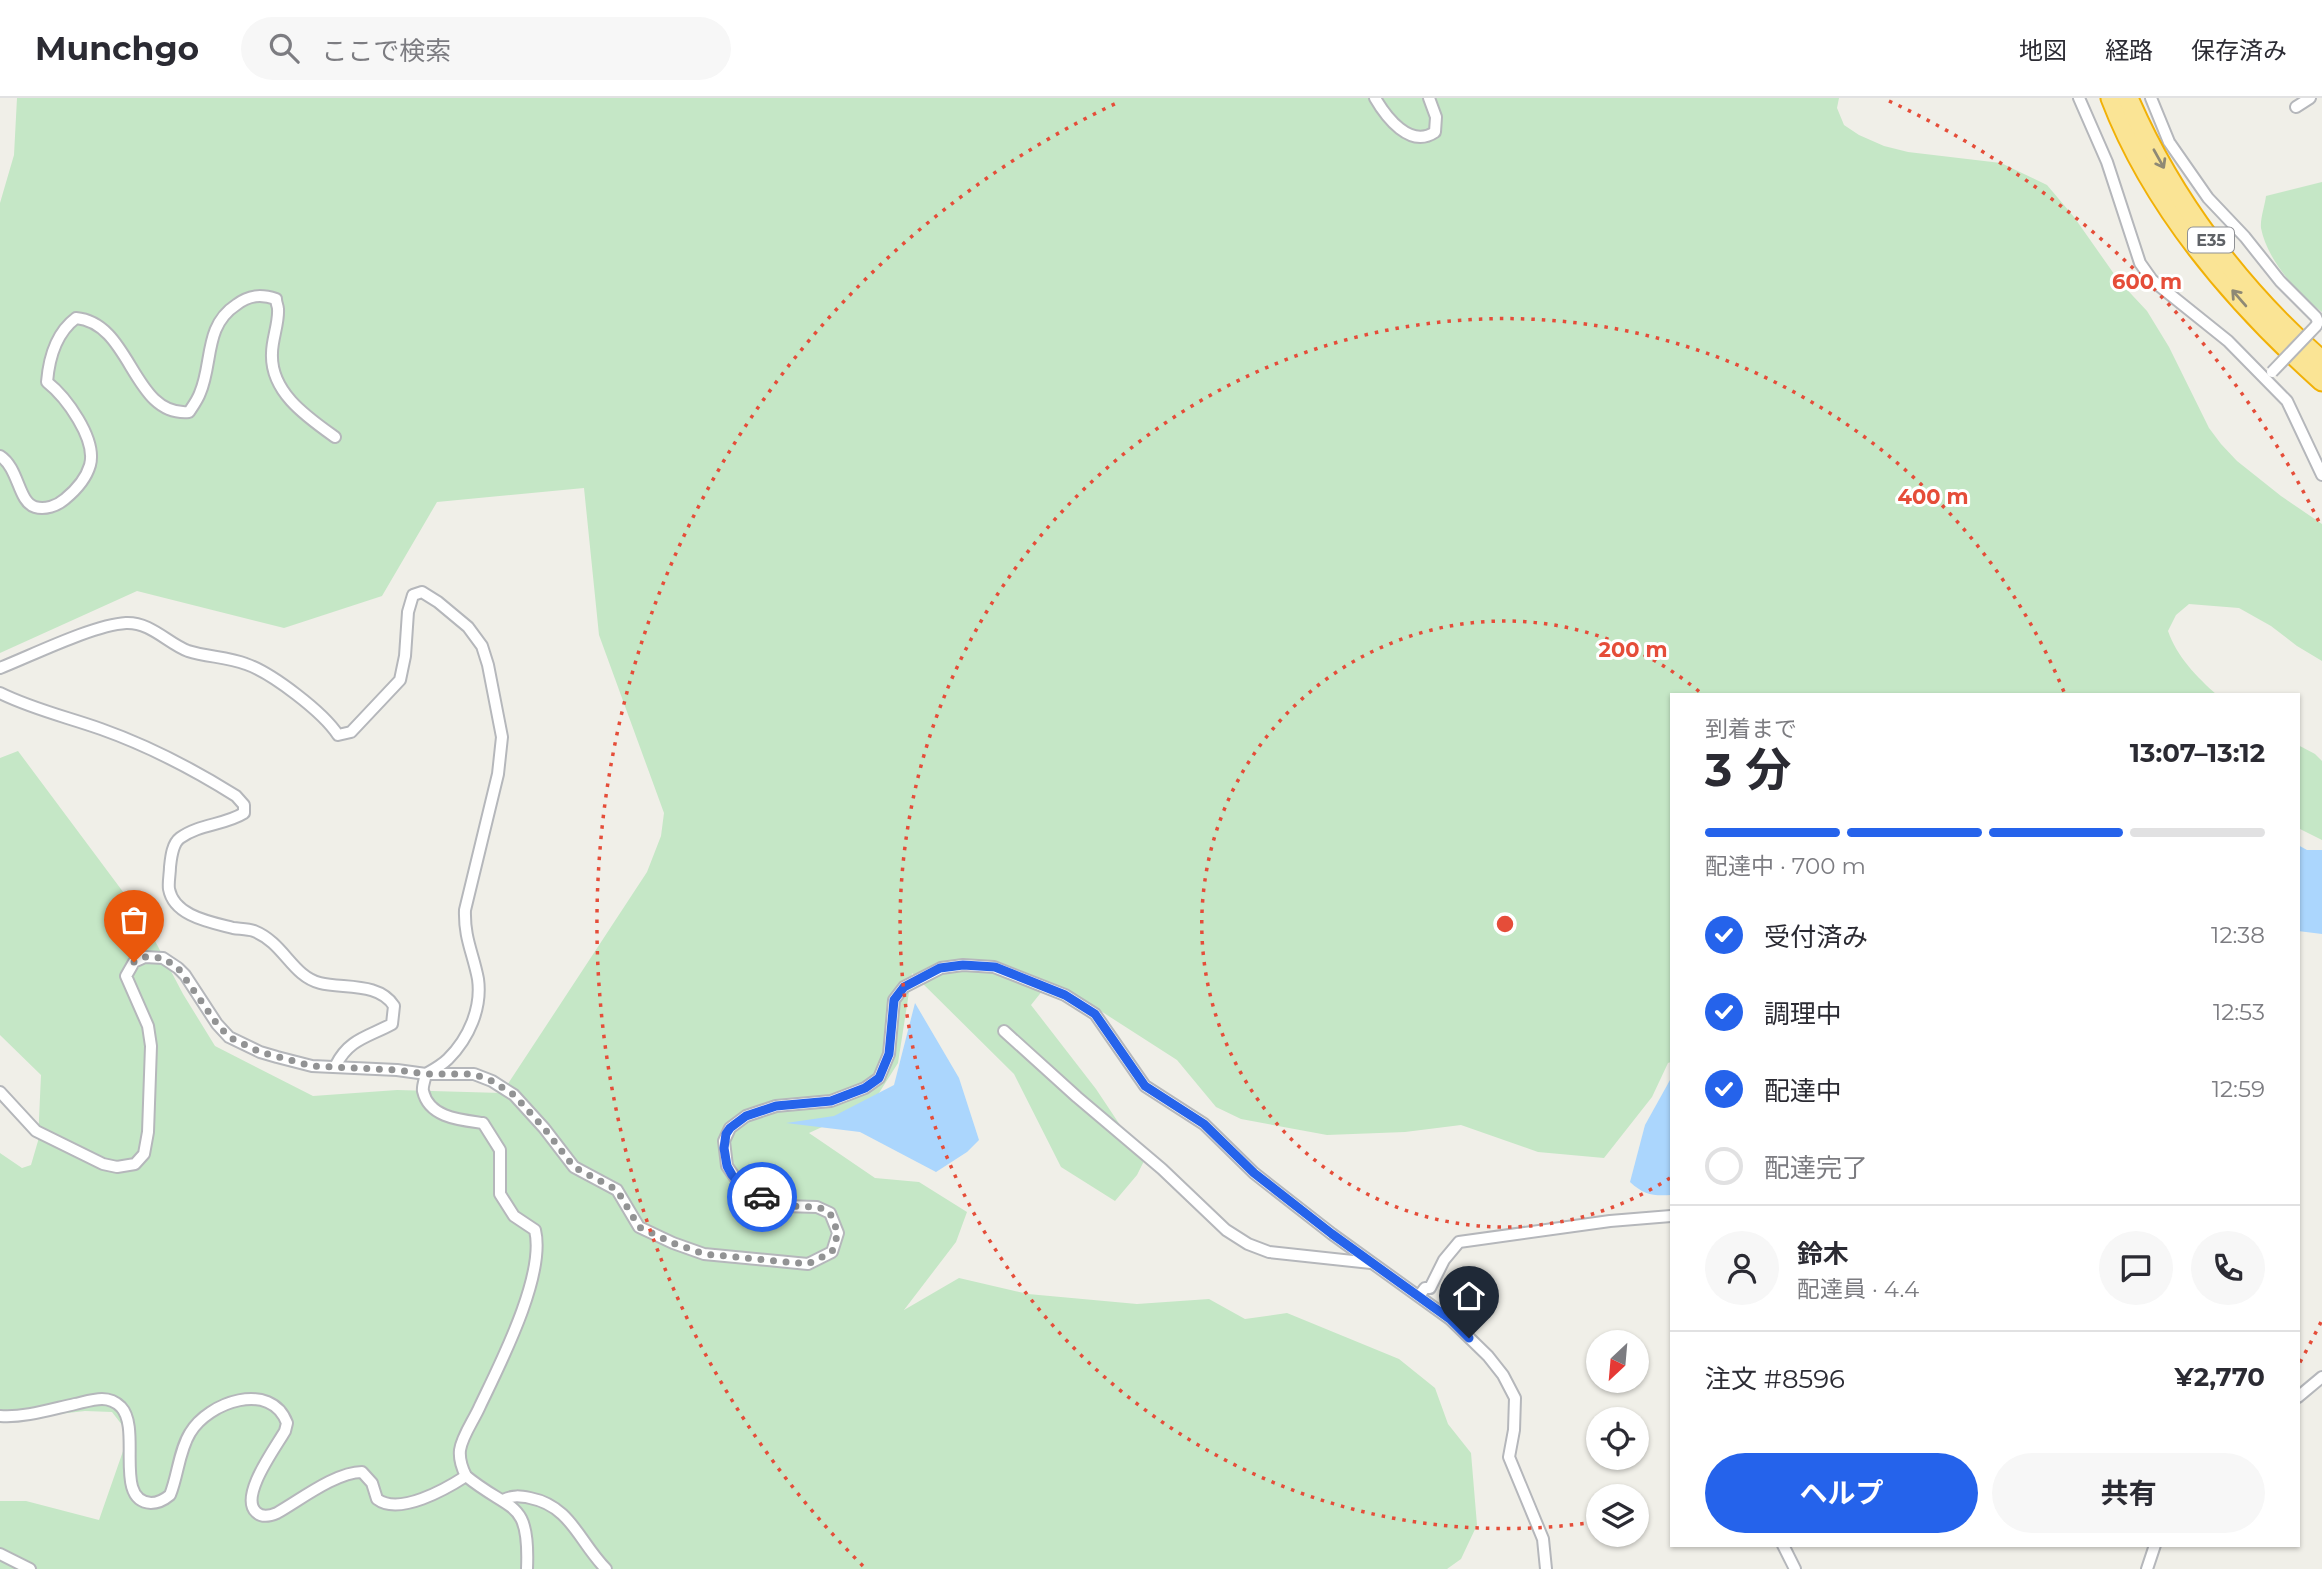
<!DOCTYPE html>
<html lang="ja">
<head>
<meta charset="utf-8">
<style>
	:root { --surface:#fff; --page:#f7f7f7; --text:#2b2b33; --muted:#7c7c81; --line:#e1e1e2; --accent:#2563eb }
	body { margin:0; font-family:Montserrat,"Noto Sans JP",sans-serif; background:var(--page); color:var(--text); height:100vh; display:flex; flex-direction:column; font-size:26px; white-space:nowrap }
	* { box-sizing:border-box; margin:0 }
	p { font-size:23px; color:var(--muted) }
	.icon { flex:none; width:38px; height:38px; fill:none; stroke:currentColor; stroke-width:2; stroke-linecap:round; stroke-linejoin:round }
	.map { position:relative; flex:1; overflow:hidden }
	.details { position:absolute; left:1670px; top:595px; width:630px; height:854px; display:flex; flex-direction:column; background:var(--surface); border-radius:0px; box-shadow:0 2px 5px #0004 }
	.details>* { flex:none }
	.needle { width:46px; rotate:206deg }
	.buttons { position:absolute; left:1586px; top:1232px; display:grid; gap:14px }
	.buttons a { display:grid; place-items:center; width:63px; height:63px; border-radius:50%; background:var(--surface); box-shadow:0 2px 5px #0004; font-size:35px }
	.pin { position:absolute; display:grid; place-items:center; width:60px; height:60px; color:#fff; margin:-72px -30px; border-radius:50% 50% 50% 0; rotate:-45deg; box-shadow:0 0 7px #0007 }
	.pin .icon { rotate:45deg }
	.courier { position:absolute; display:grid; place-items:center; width:70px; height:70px; margin:-35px; border:5px solid #2563eb; border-radius:50%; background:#fff; color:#222; box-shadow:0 2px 9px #0007 }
	.summary em { font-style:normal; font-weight:700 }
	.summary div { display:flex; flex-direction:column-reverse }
	.summary { display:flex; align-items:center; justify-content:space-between; height:119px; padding:0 35px }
	h1 { font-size:46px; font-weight:700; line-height:52px }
	.bar { display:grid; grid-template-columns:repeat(4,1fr); gap:10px 7px; align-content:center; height:84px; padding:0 35px }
	.bar i { height:9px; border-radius:5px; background:var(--line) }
	.bar .current { background:var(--accent) }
	.bar p { grid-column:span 4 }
	.line { display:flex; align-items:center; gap:18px; padding:0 35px; border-top:2px solid var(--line) }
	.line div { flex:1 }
	.round { display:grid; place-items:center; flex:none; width:74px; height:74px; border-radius:37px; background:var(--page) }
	ol { padding:0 35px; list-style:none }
	li { display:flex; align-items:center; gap:21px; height:77px }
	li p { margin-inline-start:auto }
	li .icon { padding:7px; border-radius:50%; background:var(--accent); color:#fff; stroke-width:4 }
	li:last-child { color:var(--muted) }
	li i { width:38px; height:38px; border:4px solid var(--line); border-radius:50% }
	.primary-button { display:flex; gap:14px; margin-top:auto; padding:14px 35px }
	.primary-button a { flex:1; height:80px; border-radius:42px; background:var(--accent); color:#fff; font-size:28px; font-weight:700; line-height:80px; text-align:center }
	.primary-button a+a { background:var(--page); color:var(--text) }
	header { display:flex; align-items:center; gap:42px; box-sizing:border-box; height:98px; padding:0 35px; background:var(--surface); border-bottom:2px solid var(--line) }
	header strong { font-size:33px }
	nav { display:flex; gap:38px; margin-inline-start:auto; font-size:24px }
	.search { width:490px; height:63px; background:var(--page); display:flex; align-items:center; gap:18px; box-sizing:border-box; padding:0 24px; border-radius:38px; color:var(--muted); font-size:26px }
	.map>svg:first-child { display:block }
	.green { fill:#c5e7c6 }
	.water { fill:#abd6fd }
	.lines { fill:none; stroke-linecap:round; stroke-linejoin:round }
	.street-casing { stroke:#b5b7bb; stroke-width:14 }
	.highway-casing { stroke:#f1b107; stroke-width:23 }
	.street { stroke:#fff; stroke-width:10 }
	.highway { stroke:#fae495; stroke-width:19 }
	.street-bridge-casing { stroke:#b5b7bb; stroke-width:14; stroke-linecap:butt }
	.street-bridge { stroke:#fff; stroke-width:10 }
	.oneway { stroke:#8e8975 }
	.done { stroke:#929394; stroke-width:7; stroke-dasharray:0 12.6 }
	.route { stroke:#2563eb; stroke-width:9 }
	.ring { fill:none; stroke:#e54d39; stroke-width:3.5; stroke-dasharray:3.5 7 }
	.labels { text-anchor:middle; stroke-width:6; stroke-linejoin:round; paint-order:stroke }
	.shield { fill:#fff; stroke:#8f9195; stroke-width:2 }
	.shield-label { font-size:16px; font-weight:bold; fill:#5f6267 }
	.centre { fill:#e54d39; stroke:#fff; stroke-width:3.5 }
	.ring-label { font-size:21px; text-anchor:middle; font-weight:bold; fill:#e54d39; stroke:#fff; stroke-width:6; stroke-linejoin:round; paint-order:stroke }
</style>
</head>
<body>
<header>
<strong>Munchgo</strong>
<div class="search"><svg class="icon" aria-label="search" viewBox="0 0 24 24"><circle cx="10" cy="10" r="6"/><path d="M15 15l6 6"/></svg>ここで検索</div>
<nav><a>地図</a><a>経路</a><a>保存済み</a></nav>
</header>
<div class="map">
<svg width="2322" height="1471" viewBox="0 0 2322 1471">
	<rect width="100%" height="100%" fill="#f0efe8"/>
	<!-- green -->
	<g class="green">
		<path d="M17,0h1822l-2,10 7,17 15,10 25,11 24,6 93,11 46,22 27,32 45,64 28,30 22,36 40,81 12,16 16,17 44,35 41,28v137l-25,-15 -26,-20 -32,-18 -50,-4 -13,11 -8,16c9,26 29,46 49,64h-546v367l-3,1 -16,34 -48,61 -66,-6 -77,-27 -56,7 -78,3 -86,-16 -25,-12 -39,-47 -98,-63 -32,-12 -16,20 65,84 48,72 -7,14 -22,26 -54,-34 -47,-93 -102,-101 -14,90 -26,41 -63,29 66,45 44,4 48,30 -11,30 -52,68 55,-32 69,16 109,10 72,-5 36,20 42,-6 112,46 36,29 13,36 23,29 6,72 -16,34 -14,10h-1447v-68h26l73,19 30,-86 -17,-22 -27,-1 -78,9 -7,-3v-264l22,15 9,-3 7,-24 3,-66 -41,-40v-277l18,-7 126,169 39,74 32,52 98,50 84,-6 105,3 145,-221 14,-36 3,-23 -65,-178 -15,-147 -147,14 -55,94 -98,32 -147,-37 -137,62v-450l14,-48z"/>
		<path d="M2322,84v130c-25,-19 -55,-52 -61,-84 -1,-9 4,-23 5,-32z"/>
		<polygon points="2298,647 2315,656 2322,663 2322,742 2298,730"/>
	</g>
	<!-- water -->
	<g class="water">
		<polygon points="2298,747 2307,752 2322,752 2322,836 2298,833"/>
		<polygon points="915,905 959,980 979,1042 967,1054 936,1074 860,1034 786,1025 834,1018 894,987"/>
		<path d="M1670,982l1,115c-18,1 -27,0 -41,-13l15,-57z"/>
	</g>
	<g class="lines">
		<!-- street casing -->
		<g class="street-casing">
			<g id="street">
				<path d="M1375,0c11,19 35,51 60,34l1,-15 -7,-19"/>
				<polyline points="2079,0 2107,64 2140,165 2152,182 2228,243 2287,303 2322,377"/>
				<polyline points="2151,0 2169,44 2208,100 2245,139 2280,183 2316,219 2318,224 2316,228"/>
				<polyline points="2296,9 2310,0"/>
				<path d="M0,358c19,12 18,46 35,51 10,3 22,-1 30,-8 11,-9 21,-20 25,-34 7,-26 -24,-68 -43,-83 2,-24 9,-49 29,-64 56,5 56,99 113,94 4,-6 9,-13 11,-19 13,-30 4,-67 36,-88 13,-10 25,-11 40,-6 0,4 2,7 2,10 1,14 -6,30 -6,44 -2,39 35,64 63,84"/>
				<path d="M0,570c33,-13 93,-43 126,-45 25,-1 41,20 62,28 19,6 40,6 58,13 26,9 77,48 92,71l13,-3 49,-52 5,-24 3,-44 5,-17 9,-3 16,10 30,25 14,19 6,19 14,72 -4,37 -33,136c-1,28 8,43 13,69 4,29 -9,59 -30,80 -6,6 -15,11 -22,15 -1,5 -4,13 -3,17 6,27 38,29 60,32l17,27v44l14,22 21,14c11,45 -35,134 -55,176 -6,14 -18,30 -20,44 -1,9 2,18 6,26 45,37 64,22 61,93"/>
				<path d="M0,595c32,16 67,24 101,36 48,17 92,40 135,67l8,9v8c-19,12 -45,11 -64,25 -8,6 -9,20 -10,29 0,7 -2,15 -1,22 5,27 41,33 64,39 7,1 15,1 21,3 30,12 38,45 66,52 23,6 59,-1 74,23l-2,18c-24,13 -43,15 -56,41"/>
				<polyline points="1004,933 1077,999 1162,1071 1226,1132 1248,1146 1269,1154 1371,1165"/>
				<polyline points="0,994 36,1033 103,1066 117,1069 135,1066 144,1056 148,1034 151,948 148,928 126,878 134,864 145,859 163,860 178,870 185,877 217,926 229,939 260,954 277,959 312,968 397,972 426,976 474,976 492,983 514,997 544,1030 574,1069 617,1092 639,1129 673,1145 704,1156 808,1166 832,1154 838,1135 830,1115 817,1109 784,1108 741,1088 727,1068 724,1043 730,1030 746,1018 776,1008 831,1003 865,990 879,980 889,956 894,902 904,889 941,870 963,867 994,869 1065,897 1095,916 1145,988 1204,1026 1254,1075 1332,1136 1450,1221 1488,1258 1503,1277 1515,1300 1514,1332 1509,1359 1543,1441 1546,1471"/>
				<polyline points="1419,1198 1425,1190 1430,1190 1444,1162 1459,1144 1610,1123 1671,1118"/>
				<polyline points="2298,1299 2322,1279"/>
				<path d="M0,1318c24,2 52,-7 75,-12 9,-2 19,-5 27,-5 8,0 14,3 19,8 21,22 -8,94 30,96 8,0 13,-3 19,-8 8,-20 9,-44 20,-62 18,-31 81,-53 97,-10l-2,8c-9,16 -46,65 -29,81 6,6 14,4 21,1 23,-13 59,-41 85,-41l10,11 5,16c22,17 69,-10 89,-23"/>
				<path d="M503,1402c10,-5 17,-4 27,-2 41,8 49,44 76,71"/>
				<polyline points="1783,1447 1795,1471"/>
				<polyline points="0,1456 30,1471"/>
				<polyline points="2147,1471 2155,1447"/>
			</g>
		</g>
		<!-- highway casing -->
		<g class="highway-casing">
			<g id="highway">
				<path d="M2111,0c42,110 124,205 211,283"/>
				<path d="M2128,0c43,100 112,192 194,263"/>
			</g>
		</g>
		<!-- street -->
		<use href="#street" class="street"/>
		<!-- highway -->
		<use href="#highway" class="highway"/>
		<!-- street-bridge casing -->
		<g class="street-bridge-casing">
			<polyline id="street-bridge" points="2272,274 2316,228"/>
		</g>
		<!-- street-bridge -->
		<use href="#street-bridge" class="street-bridge"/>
	</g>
	<!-- one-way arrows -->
	<defs><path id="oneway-shaft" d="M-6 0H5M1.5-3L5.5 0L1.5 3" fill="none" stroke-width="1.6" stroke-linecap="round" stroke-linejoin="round" transform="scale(1.75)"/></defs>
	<g class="oneway">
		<use href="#oneway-shaft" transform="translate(2159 61) rotate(61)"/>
		<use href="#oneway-shaft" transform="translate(2239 200) rotate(-131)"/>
	</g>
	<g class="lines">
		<!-- done -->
		<polyline class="done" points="134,864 145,859 163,860 178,870 217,926 229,939 260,954 312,968 397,972 426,976 474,976 492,983 514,997 544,1030 574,1069 617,1092 639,1129 673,1145 704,1156 808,1166 832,1154 838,1135 830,1115 826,1112 817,1109 784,1108 762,1099"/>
		<!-- route -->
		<polyline class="route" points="762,1099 741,1088 732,1077 727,1068 724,1050 726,1036 730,1030 746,1018 776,1008 831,1003 865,990 879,980 889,956 894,902 904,889 940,870 963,867 995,869 1065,897 1095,916 1145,988 1204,1026 1254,1075 1332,1136 1450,1221 1469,1240"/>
	</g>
	<!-- distance rings -->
	<g class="ring">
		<path d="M1670 1080A303 303 0 1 1 1702 596"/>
		<path d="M1594 1424A605 605 0 1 1 2064 594"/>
		<path d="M2321 1224A908 908 0 0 1 2299 1266M863 1468A908 908 0 0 1 1121 3M1889 3A908 908 0 0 1 2321 428"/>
	</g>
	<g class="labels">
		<!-- shield labels -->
		<rect class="shield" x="2188" y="129.5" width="46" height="25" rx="5"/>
		<g class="shield-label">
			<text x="2211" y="148">E35</text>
		</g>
	</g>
	<circle cx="1505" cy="826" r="10" class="centre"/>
	<g class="ring-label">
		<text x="2147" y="191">600 m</text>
		<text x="1933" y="406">400 m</text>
		<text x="1633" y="559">200 m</text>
	</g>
</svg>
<div class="buttons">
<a><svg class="needle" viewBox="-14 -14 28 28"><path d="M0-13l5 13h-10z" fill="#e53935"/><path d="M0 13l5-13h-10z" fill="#7c7c81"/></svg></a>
<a><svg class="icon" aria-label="locate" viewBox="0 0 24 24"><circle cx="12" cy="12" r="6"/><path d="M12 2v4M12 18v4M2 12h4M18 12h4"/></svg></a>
<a><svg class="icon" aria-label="layers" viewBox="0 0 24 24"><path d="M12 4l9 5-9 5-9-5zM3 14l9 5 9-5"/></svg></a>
</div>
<div class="pin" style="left:134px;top:864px;background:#ea580c"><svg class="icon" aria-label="bag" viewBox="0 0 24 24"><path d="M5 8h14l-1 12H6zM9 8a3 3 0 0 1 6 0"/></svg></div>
<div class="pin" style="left:1469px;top:1240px;background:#1f2937"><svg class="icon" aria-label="home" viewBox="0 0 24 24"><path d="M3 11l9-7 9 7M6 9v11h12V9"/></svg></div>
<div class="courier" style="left:762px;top:1099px"><svg class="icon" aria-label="car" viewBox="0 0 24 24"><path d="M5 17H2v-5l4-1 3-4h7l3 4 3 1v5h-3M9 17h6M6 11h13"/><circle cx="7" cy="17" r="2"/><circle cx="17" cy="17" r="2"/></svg></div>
<section class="details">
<div class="summary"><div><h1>3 分</h1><p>到着まで</p></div><em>13:07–13:12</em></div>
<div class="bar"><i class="current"></i><i class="current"></i><i class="current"></i><i></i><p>配達中 · 700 m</p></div>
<ol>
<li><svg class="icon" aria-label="check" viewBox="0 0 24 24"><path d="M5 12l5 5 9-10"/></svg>受付済み<p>12:38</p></li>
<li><svg class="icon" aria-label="check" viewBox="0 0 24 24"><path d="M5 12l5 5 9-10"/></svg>調理中<p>12:53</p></li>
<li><svg class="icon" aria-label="check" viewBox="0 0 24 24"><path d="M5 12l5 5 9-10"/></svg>配達中<p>12:59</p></li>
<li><i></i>配達完了</li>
</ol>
<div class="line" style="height:126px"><a class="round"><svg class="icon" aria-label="person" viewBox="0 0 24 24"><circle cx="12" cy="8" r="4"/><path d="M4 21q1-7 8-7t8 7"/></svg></a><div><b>鈴木</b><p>配達員 · 4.4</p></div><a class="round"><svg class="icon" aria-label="chat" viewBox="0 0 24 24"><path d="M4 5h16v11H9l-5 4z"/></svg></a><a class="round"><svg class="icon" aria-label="phone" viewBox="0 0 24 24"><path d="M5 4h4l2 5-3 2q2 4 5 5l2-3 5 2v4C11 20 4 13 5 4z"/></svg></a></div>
<div class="line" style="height:91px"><div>注文 #8596</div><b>¥2,770</b></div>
<div class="primary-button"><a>ヘルプ</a><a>共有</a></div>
</section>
</div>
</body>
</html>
